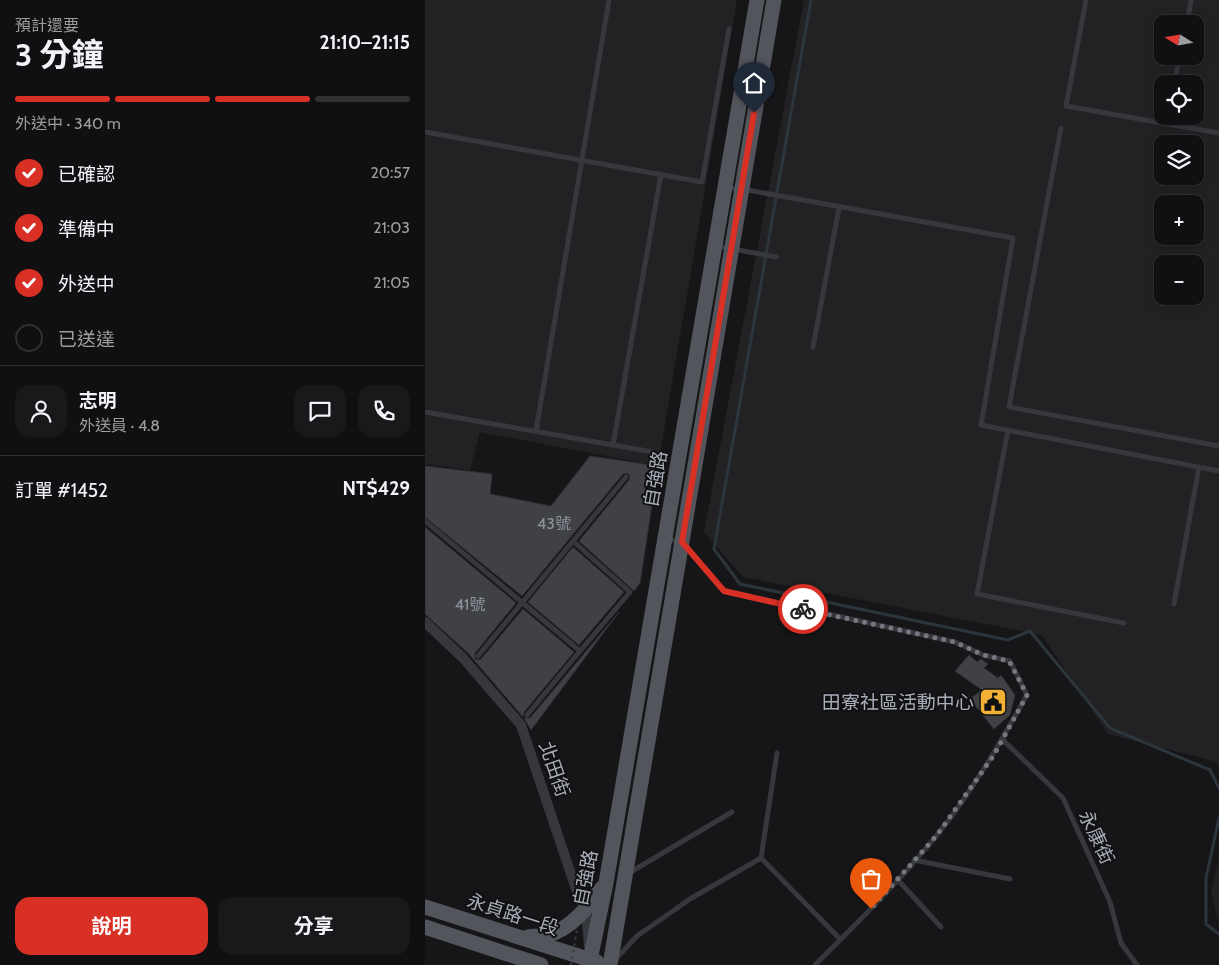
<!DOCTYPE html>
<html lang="zh-TW">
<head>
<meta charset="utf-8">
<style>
	:root { --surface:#101012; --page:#19191b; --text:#f1f3f6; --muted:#9c9d9f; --line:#303032; --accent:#d93025 }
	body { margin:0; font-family:Cabin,"Noto Sans TC",sans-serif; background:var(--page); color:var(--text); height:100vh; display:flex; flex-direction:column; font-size:19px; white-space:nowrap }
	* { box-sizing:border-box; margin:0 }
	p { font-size:16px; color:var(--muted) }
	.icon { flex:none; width:28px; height:28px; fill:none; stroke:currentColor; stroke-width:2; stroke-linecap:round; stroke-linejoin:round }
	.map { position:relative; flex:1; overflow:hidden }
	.details { display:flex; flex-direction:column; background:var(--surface); width:425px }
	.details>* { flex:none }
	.needle { width:32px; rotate:281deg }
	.fabs { position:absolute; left:729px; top:15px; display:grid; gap:10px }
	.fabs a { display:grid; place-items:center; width:50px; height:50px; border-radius:10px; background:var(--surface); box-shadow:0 2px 12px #0003,0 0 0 1px var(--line); font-size:25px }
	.pin { position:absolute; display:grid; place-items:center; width:42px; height:42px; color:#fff; margin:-51px -21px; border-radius:50% 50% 50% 0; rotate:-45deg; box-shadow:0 0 5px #0007 }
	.pin .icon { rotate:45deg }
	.courier { position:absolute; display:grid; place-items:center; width:50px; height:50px; margin:-25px; border:4px solid #d93025; border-radius:50%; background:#fff; color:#222; box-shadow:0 1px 6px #0007 }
	.headline em { font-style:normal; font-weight:700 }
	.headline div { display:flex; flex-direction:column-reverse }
	.headline { display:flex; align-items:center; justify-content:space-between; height:85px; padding:0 15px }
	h1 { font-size:32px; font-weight:700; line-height:38px }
	.bar { display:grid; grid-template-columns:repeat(4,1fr); gap:8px 5px; align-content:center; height:60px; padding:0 15px }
	.bar i { height:6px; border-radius:4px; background:var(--line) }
	.bar .selected { background:var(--accent) }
	.bar p { grid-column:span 4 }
	.line { display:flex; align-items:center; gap:12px; padding:0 15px; border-top:1px solid var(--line) }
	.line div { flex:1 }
	.round { display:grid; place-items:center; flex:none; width:52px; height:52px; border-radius:15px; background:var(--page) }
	ol { padding:0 15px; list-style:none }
	li { display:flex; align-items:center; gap:15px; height:55px }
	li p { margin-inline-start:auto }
	li .icon { padding:5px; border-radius:50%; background:var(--accent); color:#fff; stroke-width:4 }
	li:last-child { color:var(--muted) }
	li i { width:28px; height:28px; border:2px solid var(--line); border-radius:50% }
	.button { display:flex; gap:10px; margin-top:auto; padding:10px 15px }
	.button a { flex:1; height:58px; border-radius:15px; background:var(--accent); color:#fff; font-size:20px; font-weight:700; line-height:58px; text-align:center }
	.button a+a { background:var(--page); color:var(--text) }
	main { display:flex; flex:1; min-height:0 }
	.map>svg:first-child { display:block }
	.built { fill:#222225; fill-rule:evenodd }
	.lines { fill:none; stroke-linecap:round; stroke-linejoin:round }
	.stream { stroke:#2c353c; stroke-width:3 }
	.building { fill:#404145; stroke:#303034 }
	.lane { stroke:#37383d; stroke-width:5 }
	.street { stroke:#37383d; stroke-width:10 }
	.primary { stroke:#53555c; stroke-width:15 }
	.path-bridge { stroke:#3d3f44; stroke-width:2; stroke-dasharray:2.5 4; stroke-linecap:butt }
	.done { stroke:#757880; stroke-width:5; stroke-dasharray:0 9 }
	.route { stroke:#d93025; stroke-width:6 }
	.labels { text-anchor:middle; stroke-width:4; stroke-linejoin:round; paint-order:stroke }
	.number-label { font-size:16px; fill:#8e929b }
	.street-label { font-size:19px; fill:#a8adb8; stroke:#111113 }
	.poi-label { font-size:19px; fill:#a8adb8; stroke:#111113; text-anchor:end }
</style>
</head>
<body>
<main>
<section class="details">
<div class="headline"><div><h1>3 分鐘</h1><p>預計還要</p></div><em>21:10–21:15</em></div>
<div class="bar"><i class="selected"></i><i class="selected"></i><i class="selected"></i><i></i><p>外送中 · 340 m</p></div>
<ol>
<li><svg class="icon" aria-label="check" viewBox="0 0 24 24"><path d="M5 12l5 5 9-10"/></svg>已確認<p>20:57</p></li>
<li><svg class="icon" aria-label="check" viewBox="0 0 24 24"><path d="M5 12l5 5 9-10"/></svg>準備中<p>21:03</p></li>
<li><svg class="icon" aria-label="check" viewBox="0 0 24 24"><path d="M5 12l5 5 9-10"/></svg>外送中<p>21:05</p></li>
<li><i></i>已送達</li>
</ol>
<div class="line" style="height:90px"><a class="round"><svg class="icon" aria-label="person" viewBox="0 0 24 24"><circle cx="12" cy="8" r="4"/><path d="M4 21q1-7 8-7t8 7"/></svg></a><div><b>志明</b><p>外送員 · 4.8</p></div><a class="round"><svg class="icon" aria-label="chat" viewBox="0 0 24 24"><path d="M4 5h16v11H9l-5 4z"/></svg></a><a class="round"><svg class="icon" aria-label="phone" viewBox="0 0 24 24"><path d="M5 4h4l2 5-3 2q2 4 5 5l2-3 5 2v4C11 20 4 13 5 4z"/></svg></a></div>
<div class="line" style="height:65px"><div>訂單 #1452</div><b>NT$429</b></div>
<div class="button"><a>說明</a><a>分享</a></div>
</section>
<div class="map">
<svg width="794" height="965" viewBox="0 0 794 965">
	<rect width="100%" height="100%" fill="#161618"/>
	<!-- built -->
	<g class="built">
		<polygon points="0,0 312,0 233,466 55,432 45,470 0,464"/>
		<path d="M379,0h415v770l-2,-8 -109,-28 -66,-99 -299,-58 -39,-45zM738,24h32v32h-32zM738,84h32v32h-32zM738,144h32v32h-32zM738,204h32v32h-32zM738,264h32v32h-32z"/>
		<polygon points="794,858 794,926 786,891"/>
	</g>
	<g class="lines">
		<!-- stream -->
		<g class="stream">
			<polyline points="386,0 289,549 315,584 583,640 605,631 685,728 785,770 794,788"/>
			<polyline points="794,818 781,878 781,924 794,934"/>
		</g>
	</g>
	<!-- building -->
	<g class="building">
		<polygon points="165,456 233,466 215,583 209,591 154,541 204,480 205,476 202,473 198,474 97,596 0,517 0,466 67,474 65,494 126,506"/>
		<polygon points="0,527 91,603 50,653 50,659 53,660 56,659 98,609 149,652 99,712 98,717 43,653 0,614"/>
		<polygon points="148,547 199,592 154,645 103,602"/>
		<polygon points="194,612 106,730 99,718 105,718"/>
		<polygon points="544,655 552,662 556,659 563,664 559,668 573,678 576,675 590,695 585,715 569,729 545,699 557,690 530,671"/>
	</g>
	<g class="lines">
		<!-- lane -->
		<g class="lane">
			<polyline points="661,0 641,106 794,133"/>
			<polyline points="762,24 766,0"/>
			<polyline points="749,84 755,56"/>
			<polyline points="636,128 584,407 794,446"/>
			<polyline points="0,132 277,182 304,29"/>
			<polyline points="302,188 317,189 588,238 556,425 794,471"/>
			<polyline points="292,246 351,257"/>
			<polyline points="388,347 414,208"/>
			<polyline points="0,412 228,452"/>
			<polyline points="583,430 552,594 699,623"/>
			<polyline points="111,431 184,0"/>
			<polyline points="188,445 236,174"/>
			<polyline points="0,521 155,651 205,592 149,542"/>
			<path d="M241,539l16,3 42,49 231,51 28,13 27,6 17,34c-27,48 -55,97 -90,140 -37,46 -80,88 -122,130"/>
			<polyline points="749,604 774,467"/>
			<polyline points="53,656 201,477"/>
			<polyline points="102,715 155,651"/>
			<polyline points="578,738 580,742 638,798 685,902 696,943 712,965"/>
			<polyline points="336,858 415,939"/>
			<polyline points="336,858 352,753"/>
			<polyline points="489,860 585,879"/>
			<polyline points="204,873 307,812"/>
			<polyline points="472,879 516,927"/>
			<polyline points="190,960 212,936 265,899 336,858"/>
		</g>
		<!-- street -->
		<polyline class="street" points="0,622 38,658 96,725 151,889 161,909 164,946"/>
		<!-- primary -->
		<g class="primary">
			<polyline points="0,907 172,962"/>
			<polyline points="0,927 116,965"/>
			<path d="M103,937c7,-1 14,-1 20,-2 23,-6 41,-29 54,-47"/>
			<polyline points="164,965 181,883 332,0"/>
			<polyline points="185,965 349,0"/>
		</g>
		<!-- path-bridge -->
		<polyline class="path-bridge" points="146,965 152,929"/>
	</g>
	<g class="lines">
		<!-- done -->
		<polyline class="done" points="378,609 530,642 558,655 584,661 602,695 569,755 512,835 446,909"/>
		<!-- route -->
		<polyline class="route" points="329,113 257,542 299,591 378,609"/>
	</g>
	<!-- icons -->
	<defs>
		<g id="civic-square" transform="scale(1.4375)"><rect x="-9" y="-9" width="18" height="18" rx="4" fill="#f2b134" stroke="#111113"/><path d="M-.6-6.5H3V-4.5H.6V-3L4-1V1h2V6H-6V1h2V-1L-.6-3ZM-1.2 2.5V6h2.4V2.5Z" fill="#111"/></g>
	</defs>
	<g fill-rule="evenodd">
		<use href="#civic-square" x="568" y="702"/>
	</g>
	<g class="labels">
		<!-- number labels -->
		<g class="number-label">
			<text x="129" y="529">43號</text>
			<text x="45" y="610">41號</text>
		</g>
		<!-- street labels -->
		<g class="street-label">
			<text transform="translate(230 479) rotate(-80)" y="7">自強路</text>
			<text transform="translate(130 769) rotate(71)" y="7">北田街</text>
			<text transform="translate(672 837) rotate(65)" y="7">永康街</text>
			<text transform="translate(160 878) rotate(-79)" y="7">自強路</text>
			<text transform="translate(88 914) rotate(18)" y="7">永貞路一段</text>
		</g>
		<!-- poi labels -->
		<g class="poi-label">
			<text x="549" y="709">田寮社區活動中心</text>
		</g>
	</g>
</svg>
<div class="fabs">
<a><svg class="needle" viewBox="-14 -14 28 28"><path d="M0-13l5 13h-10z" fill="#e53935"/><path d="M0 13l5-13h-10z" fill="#9c9d9f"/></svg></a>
<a><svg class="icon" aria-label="locate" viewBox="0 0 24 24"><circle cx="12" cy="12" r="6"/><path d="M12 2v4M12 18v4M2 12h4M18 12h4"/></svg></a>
<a><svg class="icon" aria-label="layers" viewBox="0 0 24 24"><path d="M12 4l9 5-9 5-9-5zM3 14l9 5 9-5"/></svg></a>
<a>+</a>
<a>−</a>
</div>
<div class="pin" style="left:446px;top:909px;background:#ea580c"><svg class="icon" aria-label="bag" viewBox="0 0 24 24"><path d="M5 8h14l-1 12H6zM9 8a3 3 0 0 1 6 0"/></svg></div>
<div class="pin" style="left:329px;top:113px;background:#1f2937"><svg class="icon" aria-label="home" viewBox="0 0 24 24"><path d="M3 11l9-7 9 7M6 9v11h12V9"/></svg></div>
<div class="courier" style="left:378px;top:609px"><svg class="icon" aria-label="bike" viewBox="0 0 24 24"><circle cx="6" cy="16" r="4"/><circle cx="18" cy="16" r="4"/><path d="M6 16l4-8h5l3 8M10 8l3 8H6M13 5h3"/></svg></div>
</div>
</main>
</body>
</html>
